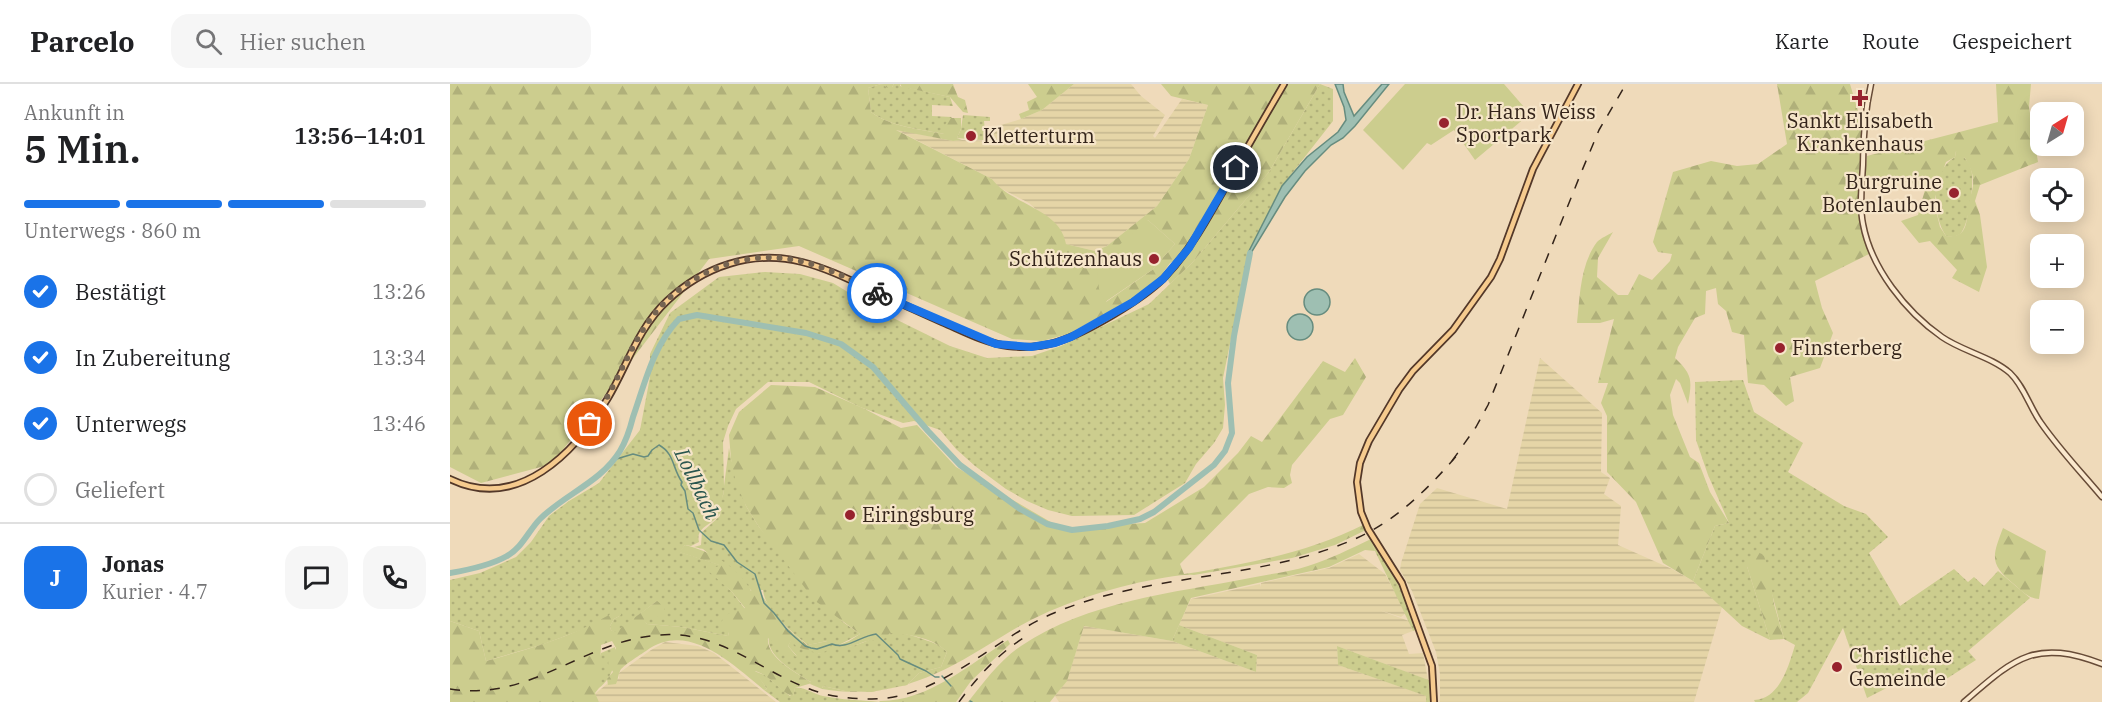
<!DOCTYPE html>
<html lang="de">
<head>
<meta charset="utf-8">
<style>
	:root { --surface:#fff; --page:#f6f6f6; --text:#202124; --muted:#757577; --line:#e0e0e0; --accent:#1a73e8 }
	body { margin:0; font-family:"IBM Plex Serif",serif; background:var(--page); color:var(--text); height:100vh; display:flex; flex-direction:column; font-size:22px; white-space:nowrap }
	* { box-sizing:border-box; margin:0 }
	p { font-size:20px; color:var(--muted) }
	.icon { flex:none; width:33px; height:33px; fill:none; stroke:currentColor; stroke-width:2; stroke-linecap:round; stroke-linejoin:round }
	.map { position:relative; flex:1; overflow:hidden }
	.drawer { display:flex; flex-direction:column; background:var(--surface); width:450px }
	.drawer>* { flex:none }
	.needle { width:39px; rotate:37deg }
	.fabs { position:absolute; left:1580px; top:18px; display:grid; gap:12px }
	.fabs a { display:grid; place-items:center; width:54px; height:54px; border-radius:12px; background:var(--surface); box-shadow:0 3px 15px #0003; font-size:30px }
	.pin { position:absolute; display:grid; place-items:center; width:51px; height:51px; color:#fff; margin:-26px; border:3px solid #fff; border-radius:50%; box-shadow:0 2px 6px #0007 }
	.courier { position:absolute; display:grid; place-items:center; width:60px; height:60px; margin:-30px; border:4px solid #1a73e8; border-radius:50%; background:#fff; color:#222; box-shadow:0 2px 8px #0007 }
	.head em { font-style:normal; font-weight:600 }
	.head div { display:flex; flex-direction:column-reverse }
	.head { display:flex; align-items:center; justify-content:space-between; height:102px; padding:0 24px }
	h1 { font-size:39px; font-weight:600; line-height:45px }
	.bar { display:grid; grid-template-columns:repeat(4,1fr); gap:9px 6px; align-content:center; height:72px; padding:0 24px }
	.bar i { height:8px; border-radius:4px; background:var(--line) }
	.bar .on { background:var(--accent) }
	.bar p { grid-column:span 4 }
	.line { display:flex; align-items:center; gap:15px; padding:0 24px; border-top:2px solid var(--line) }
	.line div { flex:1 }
	.round { display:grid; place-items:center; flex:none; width:63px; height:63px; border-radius:18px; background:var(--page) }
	ol { padding:0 24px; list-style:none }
	li { display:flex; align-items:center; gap:18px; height:66px }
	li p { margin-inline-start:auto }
	li .icon { padding:6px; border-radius:50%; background:var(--accent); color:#fff; stroke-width:4 }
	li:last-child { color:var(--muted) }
	li i { width:33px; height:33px; border:3px solid var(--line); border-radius:50% }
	header { display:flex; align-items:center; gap:36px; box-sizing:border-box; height:84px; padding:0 30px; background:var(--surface); border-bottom:2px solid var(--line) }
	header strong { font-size:28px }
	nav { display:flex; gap:33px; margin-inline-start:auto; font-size:21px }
	.search { width:420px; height:54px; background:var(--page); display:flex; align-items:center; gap:15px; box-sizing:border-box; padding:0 21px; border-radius:18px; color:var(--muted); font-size:22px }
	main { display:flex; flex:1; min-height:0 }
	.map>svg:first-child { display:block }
	.farmland { fill:url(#farmland-rules) }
	.grass { fill:url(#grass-dots) }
	.forest { fill:url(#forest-firs); fill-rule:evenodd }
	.pitch { fill:#cccd8e }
	.water { fill:#9ebfb2; stroke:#668c7f; stroke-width:1.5 }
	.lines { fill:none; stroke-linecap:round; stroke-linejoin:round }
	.stream { stroke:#668c7f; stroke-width:1.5 }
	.river { stroke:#9ebfb2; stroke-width:6 }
	.secondary-casing { stroke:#674b37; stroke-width:7 }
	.primary-casing { stroke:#533829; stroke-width:8 }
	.secondary { stroke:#fae8cd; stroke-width:4 }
	.primary { stroke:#f6cb8e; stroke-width:4.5 }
	.rail { stroke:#34241a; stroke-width:1.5; stroke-dasharray:10 10; stroke-linecap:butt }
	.done { stroke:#756452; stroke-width:6; stroke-dasharray:0 10.8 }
	.route { stroke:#1a73e8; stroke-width:8 }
	.poi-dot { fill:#97222e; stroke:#f6e5c9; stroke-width:2 }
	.labels { text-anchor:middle; stroke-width:4.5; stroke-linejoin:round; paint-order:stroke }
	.poi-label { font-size:20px; fill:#34241a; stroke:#f6e5c9; text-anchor:start }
	.water-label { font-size:21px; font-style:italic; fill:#28554e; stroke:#f6e5c9 }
</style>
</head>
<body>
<header>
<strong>Parcelo</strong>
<div class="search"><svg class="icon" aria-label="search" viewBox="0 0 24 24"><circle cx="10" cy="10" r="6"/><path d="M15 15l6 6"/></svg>Hier suchen</div>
<nav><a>Karte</a><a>Route</a><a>Gespeichert</a></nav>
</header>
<main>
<section class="drawer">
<div class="head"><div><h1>5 Min.</h1><p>Ankunft in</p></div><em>13:56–14:01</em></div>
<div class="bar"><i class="on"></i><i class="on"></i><i class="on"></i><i></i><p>Unterwegs · 860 m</p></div>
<ol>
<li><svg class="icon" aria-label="check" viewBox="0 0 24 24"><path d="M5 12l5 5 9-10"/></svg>Bestätigt<p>13:26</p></li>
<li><svg class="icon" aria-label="check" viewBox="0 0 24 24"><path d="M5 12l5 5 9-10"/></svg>In Zubereitung<p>13:34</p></li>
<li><svg class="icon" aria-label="check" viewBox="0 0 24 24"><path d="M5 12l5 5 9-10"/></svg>Unterwegs<p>13:46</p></li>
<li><i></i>Geliefert</li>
</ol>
<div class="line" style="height:108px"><b class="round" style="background:var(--accent);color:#fff">J</b><div><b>Jonas</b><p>Kurier · 4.7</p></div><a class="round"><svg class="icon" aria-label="chat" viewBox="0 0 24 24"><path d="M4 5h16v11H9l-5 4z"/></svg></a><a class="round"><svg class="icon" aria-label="phone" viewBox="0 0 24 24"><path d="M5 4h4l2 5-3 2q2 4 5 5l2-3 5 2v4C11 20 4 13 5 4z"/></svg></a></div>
</section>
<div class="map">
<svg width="1652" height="618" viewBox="0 0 1652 618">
	<defs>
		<pattern id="farmland-rules" width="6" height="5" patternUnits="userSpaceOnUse" patternTransform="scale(1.5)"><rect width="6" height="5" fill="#e5d5a7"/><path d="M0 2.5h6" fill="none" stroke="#c5b78f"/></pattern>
		<pattern id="grass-dots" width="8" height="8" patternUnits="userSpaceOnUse" patternTransform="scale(1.5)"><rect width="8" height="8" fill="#cccd8e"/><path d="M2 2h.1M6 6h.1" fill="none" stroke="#b0b07a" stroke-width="1.8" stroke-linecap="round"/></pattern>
		<pattern id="forest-firs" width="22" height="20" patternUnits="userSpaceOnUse" patternTransform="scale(1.5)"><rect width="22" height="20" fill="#cccd8e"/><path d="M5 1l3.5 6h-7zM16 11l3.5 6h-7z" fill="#b0b07a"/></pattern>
	</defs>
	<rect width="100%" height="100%" fill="#efdaba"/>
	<!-- farmland -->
	<g class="farmland">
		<polygon points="624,0 681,0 691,12 715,31 703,52 705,54 732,15 758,21 739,75 707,122 657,162 645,167 616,160 589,128 579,119 548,103 542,95 445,45 503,57 512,56 543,57 544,43 571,35 592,26"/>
		<polygon points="1090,274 1152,329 1151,388 1160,394 1154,410 1171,422 1168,461 1222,485 1243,497 1272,523 1244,618 990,618 990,590 986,568 962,507 950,486 951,479 970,420 987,404 1057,425"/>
		<polygon points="909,470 935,490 956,529 951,533 929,526 959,537 963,547 952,551 959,570 973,569 978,596 887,562 888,581 977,612 976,618 609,618 605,612 617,596 634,542 722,557 806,588 807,571 729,541 741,515 810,500 811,503 811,499 879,484"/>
		<polygon points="215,558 248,562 264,569 326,618 149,618 145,610 158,599 159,601 169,594 169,589 201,566"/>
	</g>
	<!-- grass -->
	<g class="grass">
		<path d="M431,0l11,3 2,-3h6v2l50,11 3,9 -21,-1v11l20,1 -2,2 -6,15c-24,-5 -53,-7 -73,-22l-3,-24z"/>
		<path d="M870,0l13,5v32l-51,65 -33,65 -26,127 2,27 -2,23 -9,15 -18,21 -11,19 -51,32 -62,1 -24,-6 -21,-9 -21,-12 -31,-23 -19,-17 -16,-19 -26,-9 -11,2 -43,-16 -51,-25h-41l-32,27 -8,17 -5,16 1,44 5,-38 2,11 15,47 13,21 84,95 17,12 -23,12c18,5 36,-11 54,-13 11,-1 21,3 32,6 10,4 17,5 24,13l-6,15 -22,6 -12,12 -36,7 -26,-1 -22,-5 -1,3 -12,-5 1,-2c-13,-8 -46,-26 -42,-45l28,19 -9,-10 3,-6 29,14 7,-13 -19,4c-16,-13 -43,-34 -45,-55l-11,1 -49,-42 -9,-2 7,-2 1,-13 18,-16 4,-27c-2,7 -1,18 -4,24 -6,12 -25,13 -21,29l-8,4 -6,-1 -5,7 40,13 -8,8 20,19 13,17 -16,23 -1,4 -46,-9 -35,-3 -4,-3 14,-20 -42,32 -4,-3 -1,-4 4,-7 7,-4 -77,29 -58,17 -7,-30 -29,-10v-41l30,-7 36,-16 15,-15 18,-26 20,-15 30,-18 41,-53 10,-53v-23l20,-41 49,-36 46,-5 35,2 33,9 46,28 71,35 37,12 45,-2 29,-10 88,-42 43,-41 77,-91z"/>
		<polygon points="513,31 540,33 540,37 534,37 535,46 541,46 543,57 507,54 511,45"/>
		<path d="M1506,67c7,5 12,9 15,18 4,10 -2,58 -11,65 -4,3 -9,3 -14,2 -14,-21 -16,-65 9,-79z"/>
		<path d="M1293,296l11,32 49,31 -15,29 56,34 22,8 22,23 -19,16 31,53 54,-37 14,13 6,-5 10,9 14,-15 32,27 -62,53 8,9 -44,28 -20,-13 -45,23 -24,-70 -35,65 -11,9h-42l-1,-2c26,-1 35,-35 41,-55l-11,-6 -13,-49 -24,-24 23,74 -28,-14 -49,-45 22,-55 14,-3 -21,-48 -12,-35 -1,-58z"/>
		<path d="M921,455c24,18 38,62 48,90l-6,2 -38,-80z"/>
		<polygon points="729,541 807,571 806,588 722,557"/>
		<polygon points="887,562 984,598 984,618 976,618 976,612 888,581"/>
		<path d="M165,563c0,17 -2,30 -16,41v-29l2,-6z"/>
		<path d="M304,587l11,4 25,21h3l2,-8c8,-2 19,6 28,8 19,4 37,4 57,6h-100l-16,-12 3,-1z"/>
	</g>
	<!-- forest -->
	<g class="forest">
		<path d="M0,0h444l-2,3 -4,1 -7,-4 -13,4 3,24c20,15 48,17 73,22v-8l6,-8h11v11l-4,9 5,2 -9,1 -57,-11 96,49c19,26 68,29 74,65l29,7 12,-5 50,-40 32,-47 19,-54 -37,-9 -10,-12h121l-103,174 -9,5 -13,18 -13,12 -76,41 -26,7 -30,-2 -213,-93 -90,13 -157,205 -71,19 -31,-16zM698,136l27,24 -23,26 -46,32z"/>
		<polygon points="450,0 503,0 508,13 515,16 518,29 513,28 500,13 457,4 454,6"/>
		<polygon points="578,0 624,0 592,26 571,35 569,30 579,26 577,18 587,13"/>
		<polygon points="837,0 870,0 819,88 742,179 720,200 717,194 736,173"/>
		<path d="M1327,0h73l8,27h6l-5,103 10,40 -54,27 7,27 11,25 -13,35 -30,9 4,24 -8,5 -22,-21 -16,-2 -4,-48 -12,-3 -6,-21 -8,-7 -2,-16 -10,3 -1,23 -10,4 -17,29 -3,11c18,17 17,23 13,46l-8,-21 -4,-4 -6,16 3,20 17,42 9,6 11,29 19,31 -14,3 -22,55 -30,-18 -27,-61 -29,-30v-56l-6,-13 7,-20h-10l16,-64 -14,4h-23c3,-27 3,-58 20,-81 4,-4 11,-7 16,-10l-15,26 -1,19 21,18h10l11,-21 13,6 18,-19 2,-7 -14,-2 -5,-10 20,-70 38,-11 26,5 21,-2 29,-20z"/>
		<path d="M1546,0h35l-2,23 9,55 -58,23 -5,16 5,14 7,52 -8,25 -27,-14 5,-8 -27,-29 -11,2 -18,-22 17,-6 8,-29 -26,-5 -35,1 2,-26 131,-34zM1506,67l2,5 7,2c4,7 8,14 8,22 1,8 -3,16 -4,23 -3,17 0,36 -23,33l-6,-9 -6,-25 7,-26 5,-14 9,-5z"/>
		<path d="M905,274l11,19 -23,38 -13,4 -38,46 -2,10 2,8 -8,5 -16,-1 -19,7 -69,70 4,10 14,-2c60,-11 112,-20 167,-48l3,5 -33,16 -43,13 -98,17c-13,-1 -24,2 -37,4 -50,9 -102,26 -146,52 -62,38 -111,71 -189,58l1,-3 22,5 26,1 36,-7 12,-12 22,-6 6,-15c-13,-14 -39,-18 -57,-19l-8,8c-19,-5 -27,11 -45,5l12,-5 11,-7 -46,-34 -55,-73 -13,-21 -10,-23 -5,-24 -2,-24 10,-23 32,-27 44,2 50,22 36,19 16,-3 39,42 105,61 84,-5 59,-36 34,-34 13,-17 11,6 61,-81 22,11z"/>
		<path d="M1553,444l43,23 -7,48c-11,-1 -16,-7 -24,-14 -26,-21 -23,-28 -12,-57z"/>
		<path d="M921,455l4,12 -10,-1 -36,17 -138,31 -19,43 -88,-15 -17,55 -17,21h-82c16,-20 32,-42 53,-56 67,-45 152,-53 229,-68 19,-4 40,-6 58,-12 22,-7 42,-17 63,-27z"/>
		<path d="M235,461c25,6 54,22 66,46l7,-9 5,15 19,27 25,21 21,-4v9l-8,4 -23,-7 -6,-6 -3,5 10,12 -15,-8 -15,-12c-2,20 29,35 44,45l-17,5 -2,9c-15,-7 -23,-22 -38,-26l12,18 -3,1c-32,-26 -76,-70 -118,-39 -6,4 -24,15 -26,20 -2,4 -2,9 -4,13l-8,1 -1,-6 6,-7 -5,-9 8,-15 -4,-7 -11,4 -2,43 -4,5 4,9h-149v-81l29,10 7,30c46,-13 94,-26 134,-53l1,7 -7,4 -4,7 1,4 4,2 42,-31 8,6 -2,8 -19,6 3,3 35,3 46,9 1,-4 -8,-9 4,-8 20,-7 -13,-16 -26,-23v-6l11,4 2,-2 -40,-13z"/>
		<polygon points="1307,467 1314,472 1319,487 1324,520 1334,555 1320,556 1297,482"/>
		<path d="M558,556l2,4 -39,37 -15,21h-76l-1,-1c48,1 91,-37 129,-61z"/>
	</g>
	<!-- pitch -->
	<g class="pitch">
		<polygon points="955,0 1054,0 1074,23 1076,33 1025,76 1004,46 981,61 977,59 953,86 913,46"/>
		<polygon points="698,136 725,160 702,186 655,218 649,205 646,175 668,162"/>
	</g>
	<!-- water -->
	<g class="water">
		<polygon points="885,0 893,0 894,8 904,32 932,0 939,0 905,42 893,54 881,61 855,87 835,113 798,174 799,167 832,102 857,73 888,48 896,36 894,23"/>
		<circle cx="867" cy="218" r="13"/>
		<circle cx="850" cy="243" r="13"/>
	</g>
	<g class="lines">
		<!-- stream -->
		<g class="stream">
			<path d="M163,376l20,-6 11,3 4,-1 4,-6 7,-5c16,9 13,23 23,37l-1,3 4,6 3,18 5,4 6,17 12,11 13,4 13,17 18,12 9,29 10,10 14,18 17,15 6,2 6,1 15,-5c15,6 28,-8 44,-10l22,21 2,4 26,12 9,6h4"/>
			<polyline points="492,592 501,602"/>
			<polyline points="520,617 522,618"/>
		</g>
		<!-- river -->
		<path class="river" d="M0,489c18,-3 41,-8 57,-17 15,-8 22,-26 33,-37 25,-25 61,-37 80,-68 6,-10 10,-22 13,-34 12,-34 20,-71 46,-98l18,-4 109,18 35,11 32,23 55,64 32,34 60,44 27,15 25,6 36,-4 32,-7 14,-7 60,-47 11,-14 7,-18 -4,-50 6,-47 16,-83"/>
		<!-- secondary casing -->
		<g class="secondary-casing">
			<g id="secondary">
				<path d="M1421,0c-6,27 -8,54 -8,81 -1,19 -4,40 0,59 8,44 43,88 79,113 20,14 50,20 68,36 14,13 20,35 31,50 18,26 40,49 61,74"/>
				<path d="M1514,618c50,-43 70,-64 138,-38"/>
			</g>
		</g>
		<!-- primary casing -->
		<g class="primary-casing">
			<g id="primary">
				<path d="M0,395c68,33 125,-26 158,-81 19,-32 30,-70 59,-97 36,-34 85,-52 135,-39 28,7 54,21 80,33 20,9 40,18 60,27 21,9 43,21 66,24 16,2 33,1 49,-4 29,-9 85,-42 107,-64 24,-25 41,-55 58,-85 20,-37 41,-73 62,-109"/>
				<polyline points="984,618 982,582 952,499 918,445 911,428 907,398 910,379 919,357 949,306 963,287 1003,246 1041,193 1050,175 1083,85 1128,0"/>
			</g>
		</g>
		<!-- secondary -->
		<use href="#secondary" class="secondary"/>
		<!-- primary -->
		<use href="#primary" class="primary"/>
		<!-- rail -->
		<g class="rail">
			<polyline points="1002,377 1026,343 1038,321 1131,89 1149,46 1176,0"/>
			<path d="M0,605c81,13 132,-48 209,-54 61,-5 100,36 153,55 19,7 40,9 60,9 68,0 122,-61 182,-86 97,-41 207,-32 303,-75 40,-18 73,-51 101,-84"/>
			<path d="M509,618c18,-25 40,-49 66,-65"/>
		</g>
	</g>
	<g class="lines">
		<!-- done -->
		<path class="done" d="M140,340c24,-32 36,-71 59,-103 31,-43 86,-70 139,-62 31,4 62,20 89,34"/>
		<!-- route -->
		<polyline class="route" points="427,209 546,260 581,263 605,259 621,253 683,218 713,195 739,164 786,84"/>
	</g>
	<!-- markers -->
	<g class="poi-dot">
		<path d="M1407 5h6v6h6v6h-6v6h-6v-6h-6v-6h6z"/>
		<circle cx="994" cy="39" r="6"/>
		<circle cx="521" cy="52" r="6"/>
		<circle cx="1504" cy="109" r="6"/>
		<circle cx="704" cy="175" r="6"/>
		<circle cx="1330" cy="264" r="6"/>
		<circle cx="400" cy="431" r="6"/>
		<circle cx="1387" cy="583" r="6"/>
	</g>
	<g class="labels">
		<!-- poi labels -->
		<g class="poi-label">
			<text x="1006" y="35">Dr. Hans Weiss<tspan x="1006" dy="23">Sportpark</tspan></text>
			<text x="1410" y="44" text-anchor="middle">Sankt Elisabeth<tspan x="1410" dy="23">Krankenhaus</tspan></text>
			<text x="533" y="59">Kletterturm</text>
			<text x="1492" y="105" text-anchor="end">Burgruine<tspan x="1492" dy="23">Botenlauben</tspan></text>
			<text x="692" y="182" text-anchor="end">Schützenhaus</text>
			<text x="1342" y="271">Finsterberg</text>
			<text x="412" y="438">Eiringsburg</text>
			<text x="1399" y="579">Christliche<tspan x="1399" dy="23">Gemeinde</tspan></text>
		</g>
		<!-- water labels -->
		<g class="water-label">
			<text transform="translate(247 400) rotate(64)" y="7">Lollbach</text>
		</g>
	</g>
</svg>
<div class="fabs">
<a><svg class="needle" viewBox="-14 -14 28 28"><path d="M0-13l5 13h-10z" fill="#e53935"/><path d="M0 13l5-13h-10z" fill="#757577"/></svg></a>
<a><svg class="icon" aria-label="locate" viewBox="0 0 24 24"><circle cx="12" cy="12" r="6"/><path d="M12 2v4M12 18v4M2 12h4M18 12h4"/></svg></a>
<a>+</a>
<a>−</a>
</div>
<div class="pin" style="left:140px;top:340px;background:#ea580c"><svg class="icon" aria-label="bag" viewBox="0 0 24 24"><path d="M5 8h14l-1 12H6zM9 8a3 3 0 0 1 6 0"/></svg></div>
<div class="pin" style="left:786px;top:84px;background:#1f2937"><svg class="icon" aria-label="home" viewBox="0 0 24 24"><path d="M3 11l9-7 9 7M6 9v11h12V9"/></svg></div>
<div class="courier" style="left:427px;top:209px"><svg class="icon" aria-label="bike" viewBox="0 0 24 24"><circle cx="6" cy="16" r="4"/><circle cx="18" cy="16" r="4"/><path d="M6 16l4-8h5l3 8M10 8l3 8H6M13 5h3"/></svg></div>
</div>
</main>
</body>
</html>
